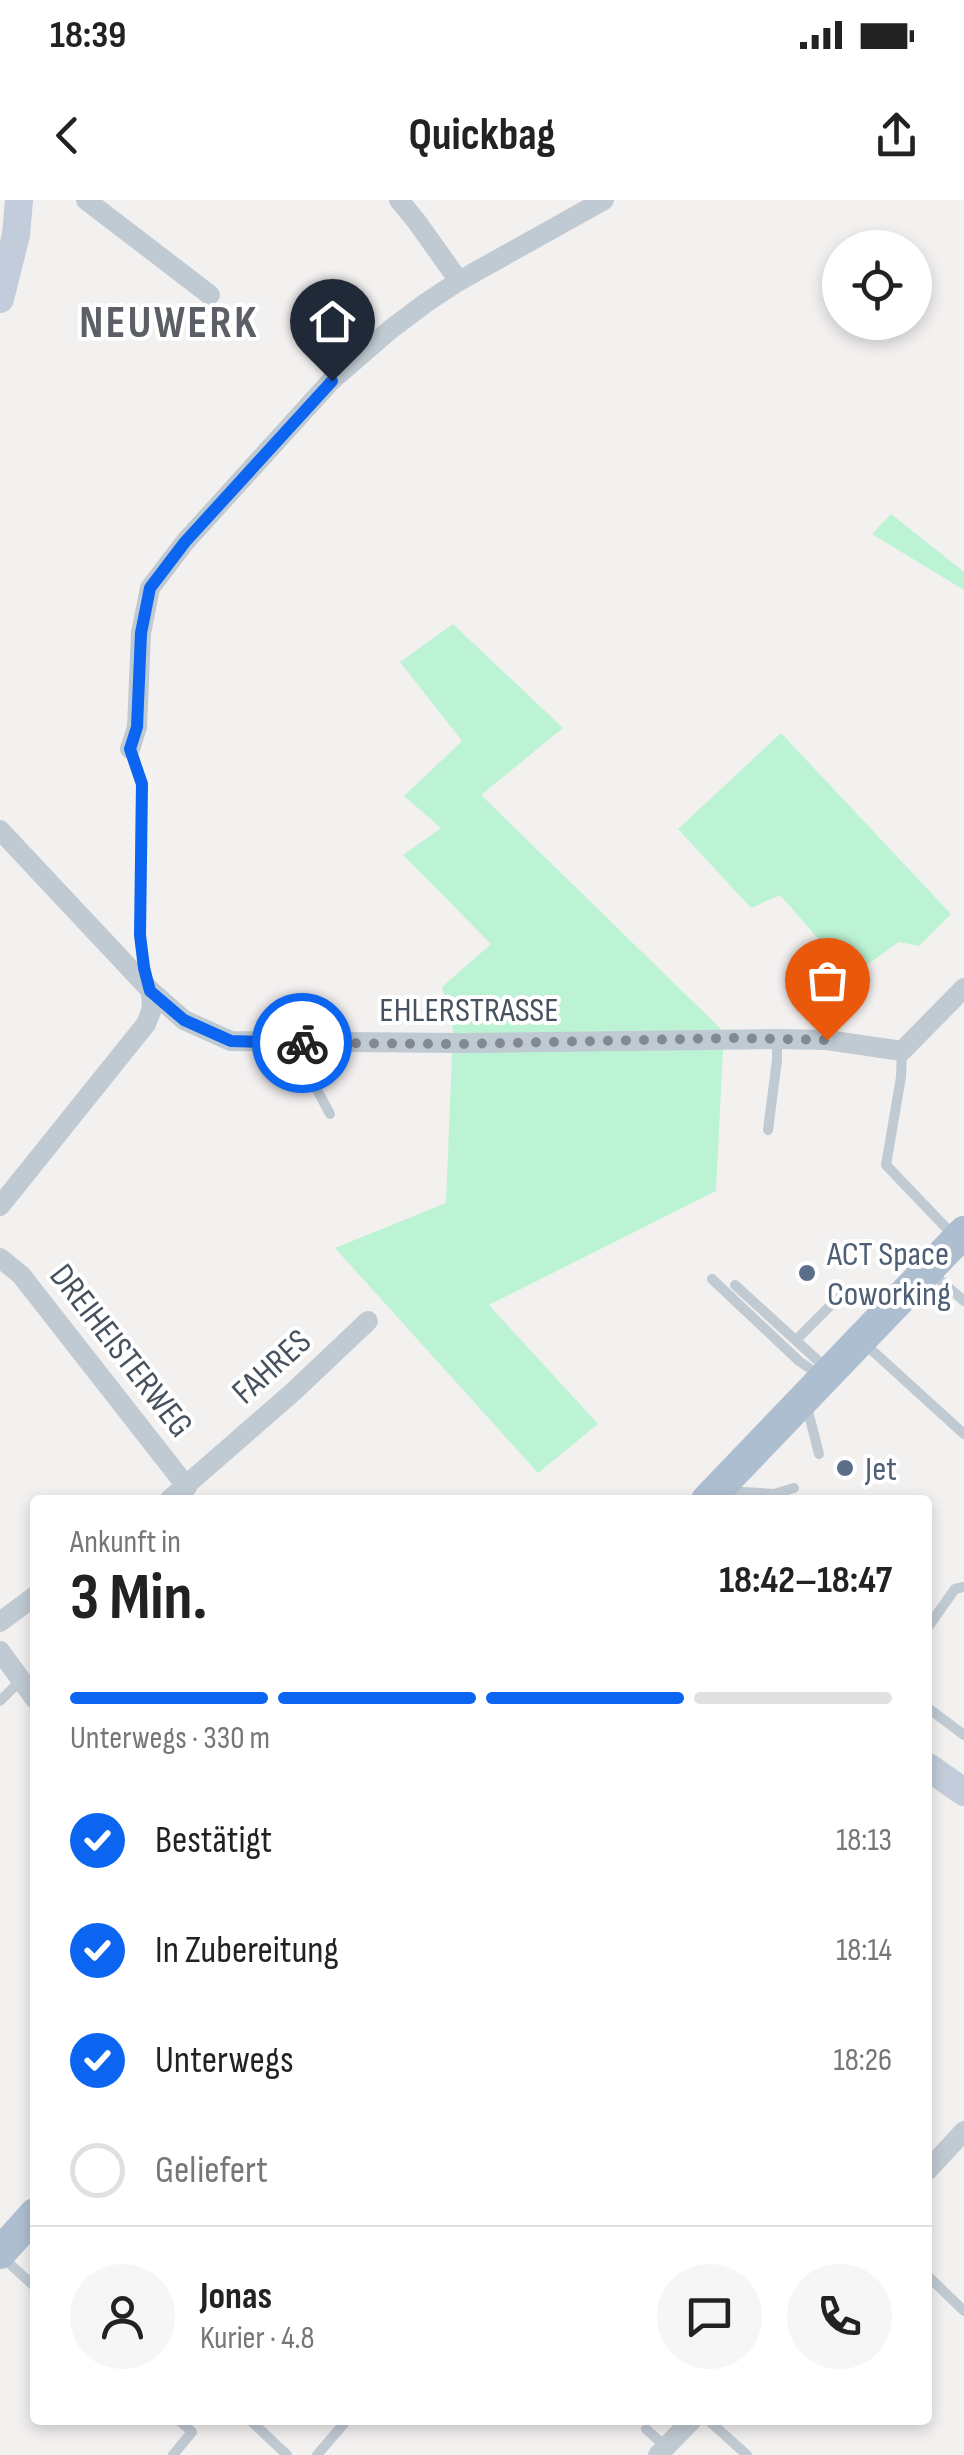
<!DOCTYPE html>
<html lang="de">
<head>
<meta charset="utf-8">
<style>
	:root { --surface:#fff; --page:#f6f6f6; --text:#222; --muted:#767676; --line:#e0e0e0; --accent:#0c65f1 }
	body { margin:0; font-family:"Sofia Sans Condensed",sans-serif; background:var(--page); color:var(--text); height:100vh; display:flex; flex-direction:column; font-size:38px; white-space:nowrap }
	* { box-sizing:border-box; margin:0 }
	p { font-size:32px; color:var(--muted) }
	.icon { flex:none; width:55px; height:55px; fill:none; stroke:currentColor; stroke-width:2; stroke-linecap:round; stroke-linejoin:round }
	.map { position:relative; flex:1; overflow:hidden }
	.panel { position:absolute; left:30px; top:1295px; width:902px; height:930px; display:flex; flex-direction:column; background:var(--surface); border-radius:10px; box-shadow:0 5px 15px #0003 }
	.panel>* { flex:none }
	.buttons { position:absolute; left:822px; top:30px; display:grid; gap:20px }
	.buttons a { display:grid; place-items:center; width:110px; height:110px; border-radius:50%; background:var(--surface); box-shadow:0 5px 15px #0003; font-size:50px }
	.pin { position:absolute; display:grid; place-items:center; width:85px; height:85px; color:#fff; margin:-102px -42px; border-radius:50% 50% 50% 0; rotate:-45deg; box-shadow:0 0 10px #0007 }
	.pin .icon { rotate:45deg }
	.courier { position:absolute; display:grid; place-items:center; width:100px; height:100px; margin:-50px; border:8px solid #0c65f1; border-radius:50%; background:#fff; color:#222; box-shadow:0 2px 12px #0007 }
	.head em { font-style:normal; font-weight:700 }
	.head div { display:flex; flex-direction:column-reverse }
	.head { display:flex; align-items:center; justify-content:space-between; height:170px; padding:0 40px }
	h1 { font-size:65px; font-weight:700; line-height:75px }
	.bar { display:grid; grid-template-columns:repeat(4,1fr); gap:15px 10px; align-content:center; height:120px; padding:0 40px }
	.bar i { height:12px; border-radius:8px; background:var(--line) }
	.bar .on { background:var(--accent) }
	.bar p { grid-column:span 4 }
	.line { display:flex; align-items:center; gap:25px; padding:0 40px; border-top:2px solid var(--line) }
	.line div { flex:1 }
	.round { display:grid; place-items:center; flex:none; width:105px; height:105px; border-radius:52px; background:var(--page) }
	ol { padding:0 40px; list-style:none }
	li { display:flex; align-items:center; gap:30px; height:110px }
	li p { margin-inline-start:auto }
	li .icon { padding:10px; border-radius:50%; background:var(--accent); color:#fff; stroke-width:4 }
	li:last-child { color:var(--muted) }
	li i { width:55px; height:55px; border:5px solid var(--line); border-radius:50% }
	.status { display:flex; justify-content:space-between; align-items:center; height:70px; padding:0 50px; background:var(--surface); direction:ltr }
	.status svg { height:28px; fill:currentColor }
	header { display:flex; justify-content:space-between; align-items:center; height:130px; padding:0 40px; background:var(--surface); font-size:45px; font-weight:700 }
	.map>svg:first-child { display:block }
	.green { fill:#bcf3d4 }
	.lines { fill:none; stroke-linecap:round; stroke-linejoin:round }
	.lane { stroke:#c0cad3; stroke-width:10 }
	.street { stroke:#c0cad3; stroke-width:20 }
	.secondary { stroke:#c2ccda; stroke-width:28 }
	.primary { stroke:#aebed1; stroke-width:32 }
	.done { stroke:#838992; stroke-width:10; stroke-dasharray:0 18 }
	.route { stroke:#0c65f1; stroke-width:12 }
	.service-dot { fill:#5c6f8a; stroke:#fff; stroke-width:4 }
	.labels { text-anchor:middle; stroke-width:8; stroke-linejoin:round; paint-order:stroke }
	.street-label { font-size:35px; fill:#47525f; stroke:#fff }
	.service-label { font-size:35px; fill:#4e5e75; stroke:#fff; text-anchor:start }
	.district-label { font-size:45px; font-weight:bold; letter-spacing:2.5px; fill:#5c6066; stroke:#fff }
</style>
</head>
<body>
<div class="status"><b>18:39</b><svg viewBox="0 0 49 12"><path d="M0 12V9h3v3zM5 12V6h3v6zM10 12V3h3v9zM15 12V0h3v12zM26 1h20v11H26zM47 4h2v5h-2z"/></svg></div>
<header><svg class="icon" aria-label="back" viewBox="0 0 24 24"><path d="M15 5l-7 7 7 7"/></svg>Quickbag<svg class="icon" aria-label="share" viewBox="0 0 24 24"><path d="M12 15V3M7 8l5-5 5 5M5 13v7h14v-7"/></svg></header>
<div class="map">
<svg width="964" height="2255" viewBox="0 0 964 2255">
	<rect width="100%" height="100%" fill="#f3f0f0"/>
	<!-- green -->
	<g class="green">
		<polygon points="891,314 964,372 964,390 872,334"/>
		<polygon points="453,424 563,528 481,595 724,832 716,991 489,1105 598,1224 538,1273 335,1048 446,1003 453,830 442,787 491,744 403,655 441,628 404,596 462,541 400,462"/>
		<polygon points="781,533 951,714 919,746 899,742 851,776 780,695 751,708 678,629"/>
	</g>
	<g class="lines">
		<!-- lane -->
		<g class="lane">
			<polyline points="130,549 141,584 140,735 148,781"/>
			<polyline points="316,843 315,886 330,914"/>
			<polyline points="902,852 901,877 886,965 954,1036"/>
			<polyline points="768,930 777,860 777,839"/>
			<polyline points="933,1074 964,1101"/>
			<polyline points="712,1079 799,1161 819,1175"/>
			<polyline points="735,1085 826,1168"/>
			<polyline points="796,1140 839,1097"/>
			<polyline points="865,1144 964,1234"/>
			<polyline points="807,1207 819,1254"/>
			<polyline points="726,1291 774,1294 794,1288"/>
			<polyline points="928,1427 955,1389 964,1387"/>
			<polyline points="0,1501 21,1480"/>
			<polyline points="928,1508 964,1535"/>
			<polyline points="1,2056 35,2087"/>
			<polyline points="928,2076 964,2111"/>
			<polyline points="250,2220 287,2255"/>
			<polyline points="708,2220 747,2255"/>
			<polyline points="646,2229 666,2247"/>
			<polyline points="173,2255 192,2232 179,2220"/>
			<polyline points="317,2255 347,2220"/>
		</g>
		<!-- street -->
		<g class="street">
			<polyline points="86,0 210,95"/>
			<polyline points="399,0 417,22 459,81"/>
			<polyline points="130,549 137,527 141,433 150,388 185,342 331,181 391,129 427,102 459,81 604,0"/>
			<polyline points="0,630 151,791 184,820 231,841 462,843 777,839 827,840 902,851 964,788"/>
			<polyline points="0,1006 146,824 152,809 151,791"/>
			<polyline points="0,1058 21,1075 187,1287"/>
			<polyline points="169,1300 293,1192 368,1121"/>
			<polyline points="0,1422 35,1396"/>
			<polyline points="0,1451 35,1499"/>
			<polyline points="928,1970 964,1931"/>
			<polyline points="658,2255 692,2220"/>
		</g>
		<!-- secondary -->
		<g class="secondary">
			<polyline points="0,99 16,35 19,0"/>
			<polyline points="928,1567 964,1592"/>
		</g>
		<!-- primary -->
		<g class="primary">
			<polyline points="707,1300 964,1032"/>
			<polyline points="0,2053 35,2014"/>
		</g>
	</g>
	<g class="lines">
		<!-- done -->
		<polyline class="done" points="302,843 462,844 734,838 827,840"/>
		<!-- route -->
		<polyline class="route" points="302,843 231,841 184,820 150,791 144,768 140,735 142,584 130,549 137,527 141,433 150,388 185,342 332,181"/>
	</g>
	<!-- markers -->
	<g class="service-dot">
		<circle cx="807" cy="1073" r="10"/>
		<circle cx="845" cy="1268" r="10"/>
	</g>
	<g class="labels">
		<!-- street labels -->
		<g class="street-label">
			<text x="469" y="821">EHLERSTRASSE</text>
			<text transform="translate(122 1150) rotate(52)" y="12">DREIHEISTERWEG</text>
			<text transform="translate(271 1166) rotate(-42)" y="12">FAHRES</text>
		</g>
		<!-- service labels -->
		<g class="service-label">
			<text x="827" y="1065">ACT Space<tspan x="827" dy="40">Coworking</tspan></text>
			<text x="865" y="1280">Jet</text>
		</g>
		<!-- district labels -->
		<g class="district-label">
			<text x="169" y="137">NEUWERK</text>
		</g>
	</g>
</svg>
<div class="buttons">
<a><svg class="icon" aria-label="locate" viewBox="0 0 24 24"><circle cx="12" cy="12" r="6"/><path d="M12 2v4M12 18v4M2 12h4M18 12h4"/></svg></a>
</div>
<div class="pin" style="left:827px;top:840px;background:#ea580c"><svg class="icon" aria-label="bag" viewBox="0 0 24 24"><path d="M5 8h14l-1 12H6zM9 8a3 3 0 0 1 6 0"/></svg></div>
<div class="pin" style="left:332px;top:181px;background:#1f2937"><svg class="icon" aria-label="home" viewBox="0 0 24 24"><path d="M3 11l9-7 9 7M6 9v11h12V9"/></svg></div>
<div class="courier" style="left:302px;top:843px"><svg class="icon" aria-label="bike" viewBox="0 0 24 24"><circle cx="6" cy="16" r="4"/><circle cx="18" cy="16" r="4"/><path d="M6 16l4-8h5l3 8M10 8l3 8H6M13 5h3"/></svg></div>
<section class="panel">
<div class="head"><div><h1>3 Min.</h1><p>Ankunft in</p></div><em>18:42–18:47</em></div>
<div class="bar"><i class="on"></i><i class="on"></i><i class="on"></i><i></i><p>Unterwegs · 330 m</p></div>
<ol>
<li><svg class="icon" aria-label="check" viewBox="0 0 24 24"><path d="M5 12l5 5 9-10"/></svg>Bestätigt<p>18:13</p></li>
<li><svg class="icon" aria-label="check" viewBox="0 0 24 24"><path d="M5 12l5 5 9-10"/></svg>In Zubereitung<p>18:14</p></li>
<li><svg class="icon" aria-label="check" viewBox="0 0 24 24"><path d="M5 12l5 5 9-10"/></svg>Unterwegs<p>18:26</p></li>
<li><i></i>Geliefert</li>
</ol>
<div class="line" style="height:180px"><a class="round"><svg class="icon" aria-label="person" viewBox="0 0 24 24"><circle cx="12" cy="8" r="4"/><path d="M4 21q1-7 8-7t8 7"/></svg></a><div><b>Jonas</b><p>Kurier · 4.8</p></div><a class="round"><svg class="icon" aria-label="chat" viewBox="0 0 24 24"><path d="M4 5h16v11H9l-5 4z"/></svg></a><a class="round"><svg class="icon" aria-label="phone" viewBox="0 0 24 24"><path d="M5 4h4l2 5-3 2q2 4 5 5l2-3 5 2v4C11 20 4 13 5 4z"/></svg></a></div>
</section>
</div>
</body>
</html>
